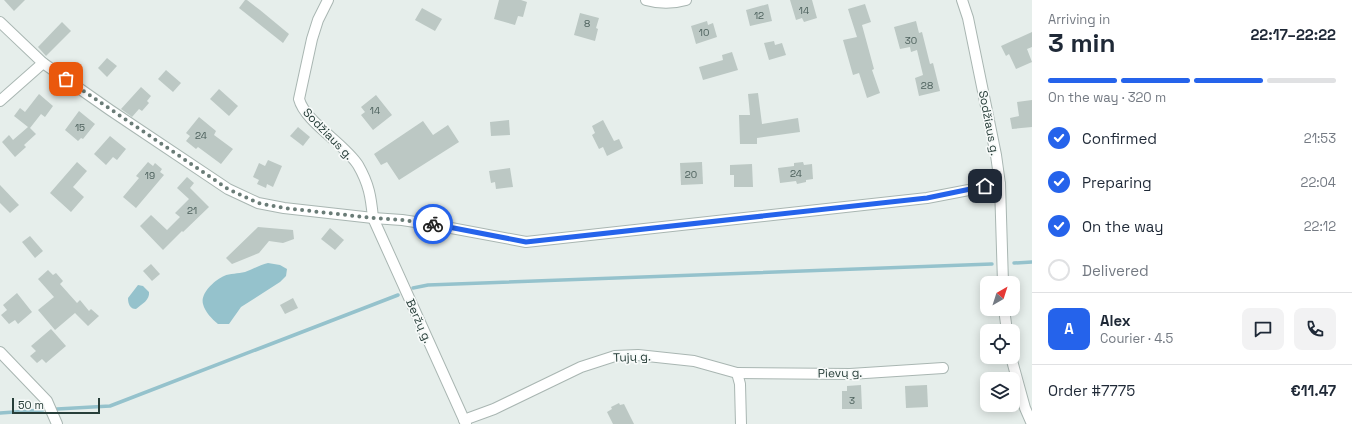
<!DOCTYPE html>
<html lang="en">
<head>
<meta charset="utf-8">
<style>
	:root { --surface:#fff; --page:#f2f2f3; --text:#1f2937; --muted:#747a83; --line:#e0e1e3; --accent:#2563eb }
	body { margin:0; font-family:"Space Grotesk",sans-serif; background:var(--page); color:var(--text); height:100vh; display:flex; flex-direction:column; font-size:15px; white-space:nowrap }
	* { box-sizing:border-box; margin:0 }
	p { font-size:13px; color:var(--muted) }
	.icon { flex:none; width:22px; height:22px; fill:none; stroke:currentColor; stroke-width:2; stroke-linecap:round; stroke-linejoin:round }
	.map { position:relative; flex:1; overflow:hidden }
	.sheet { display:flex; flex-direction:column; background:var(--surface); width:320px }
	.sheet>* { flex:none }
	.needle { width:26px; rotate:39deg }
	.buttons { position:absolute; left:980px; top:276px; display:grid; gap:8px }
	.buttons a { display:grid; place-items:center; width:40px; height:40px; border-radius:8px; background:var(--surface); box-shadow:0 2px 10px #0003; font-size:20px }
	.scale { position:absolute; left:12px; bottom:10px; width:88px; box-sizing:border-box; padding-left:4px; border:2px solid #273e39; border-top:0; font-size:11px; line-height:14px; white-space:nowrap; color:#273e39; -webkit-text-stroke:3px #f7faf9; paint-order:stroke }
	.pin { position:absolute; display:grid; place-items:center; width:34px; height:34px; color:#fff; margin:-17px; border-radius:8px; box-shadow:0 2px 6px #0006 }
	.courier { position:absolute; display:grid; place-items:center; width:40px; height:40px; margin:-20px; border:3px solid #2563eb; border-radius:50%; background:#fff; color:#222; box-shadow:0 1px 5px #0007 }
	.overview em { font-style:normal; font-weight:700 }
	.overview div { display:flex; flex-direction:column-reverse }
	.overview { display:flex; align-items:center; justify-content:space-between; height:68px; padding:0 16px }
	h1 { font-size:26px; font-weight:700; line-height:30px }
	.bar { display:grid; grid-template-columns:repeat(4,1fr); gap:6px 4px; align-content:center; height:48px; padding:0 16px }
	.bar i { height:5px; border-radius:3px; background:var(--line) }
	.bar .active { background:var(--accent) }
	.bar p { grid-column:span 4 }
	.line { display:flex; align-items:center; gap:10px; padding:0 16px; border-top:1px solid var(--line) }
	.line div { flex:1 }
	.round { display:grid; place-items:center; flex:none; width:42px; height:42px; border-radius:8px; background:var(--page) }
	ol { padding:0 16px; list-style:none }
	li { display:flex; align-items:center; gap:12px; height:44px }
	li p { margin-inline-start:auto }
	li .icon { padding:4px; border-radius:50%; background:var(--accent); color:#fff; stroke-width:4 }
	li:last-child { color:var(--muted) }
	li i { width:22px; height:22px; border:2px solid var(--line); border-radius:50% }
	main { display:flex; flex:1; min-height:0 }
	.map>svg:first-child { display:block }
	.water { fill:#95c2cc }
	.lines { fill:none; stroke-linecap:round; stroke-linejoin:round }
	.stream { stroke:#95c2cc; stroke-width:3.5 }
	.building { fill:#bcc8c4 }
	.street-casing { stroke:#a9b6b2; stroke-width:12 }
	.street { stroke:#fff; stroke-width:10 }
	.done { stroke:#6a7c77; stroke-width:4; stroke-dasharray:0 7.2 }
	.route { stroke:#2563eb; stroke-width:5 }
	.labels { text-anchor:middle; stroke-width:3.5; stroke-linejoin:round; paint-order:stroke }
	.number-label { font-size:10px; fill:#4c605c }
	.street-label { font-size:12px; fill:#273e39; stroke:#f7faf9 }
</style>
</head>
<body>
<main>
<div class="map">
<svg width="1032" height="424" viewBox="0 0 1032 424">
	<rect width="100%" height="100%" fill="#e6eeeb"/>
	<!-- water -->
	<g class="water">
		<path d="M268,263l12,2 7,4 -1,7 -6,6 -39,25 -12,17h-11c-6,-5 -13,-12 -15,-20 -3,-11 12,-24 21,-28 6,-3 14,-2 21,-4 8,-3 15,-7 23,-9z"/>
		<path d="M138,285l5,1 6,6c1,8 -7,12 -13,17 -6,0 -8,-5 -8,-11z"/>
	</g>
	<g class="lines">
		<!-- stream -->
		<g class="stream">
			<polyline points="1014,263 1032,262"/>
			<polyline points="413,288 428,285 992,264"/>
			<polyline points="57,409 110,406 398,295"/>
			<polyline points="0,413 43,410"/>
		</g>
	</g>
	<!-- building -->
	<g class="building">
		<polygon points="4,0 25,0 14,11"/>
		<polygon points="245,0 247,0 260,10 289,34 283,43 239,8"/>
		<polygon points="499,0 521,0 527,2 523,17 518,16 515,25 494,19"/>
		<polygon points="790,0 812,0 817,18 804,22 802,18 796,20"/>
		<polygon points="768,4 772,21 750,26 746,10"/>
		<polygon points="865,4 871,22 862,25 874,69 872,70 880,93 867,98 859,73 853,75 843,40 857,37 848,9"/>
		<polygon points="422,8 442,19 435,31 415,20"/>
		<polygon points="580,13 599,18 596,28 598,29 595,41 574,35"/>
		<polygon points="707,21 708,25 713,23 717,37 696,44 691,26"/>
		<polygon points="916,21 919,33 922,32 930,64 933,63 940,91 919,96 915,78 923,75 917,50 911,52 910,47 900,49 894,27"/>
		<polygon points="62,22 71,31 46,56 38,47"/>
		<polygon points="1032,32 1032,47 1027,49 1032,62 1016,69 1009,54 1006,56 1001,46"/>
		<polygon points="774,41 775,45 782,43 786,55 769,60 764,43"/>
		<polygon points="732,52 738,70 703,80 699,67 723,60 722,55"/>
		<polygon points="107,58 117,66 107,77 98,68"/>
		<polygon points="166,70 181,83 173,92 158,79"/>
		<polygon points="141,87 151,96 147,101 149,103 142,111 139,109 132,117 121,109"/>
		<polygon points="219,89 238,106 229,116 210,99"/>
		<polygon points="758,93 762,124 798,118 800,132 757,138 757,144 740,144 739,115 750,115 748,94"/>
		<polygon points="39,94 53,106 45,117 41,114 30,128 36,134 24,145 26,147 15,157 2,142 9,135 13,140 28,127 14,116 20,108 25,112"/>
		<polygon points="376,95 392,115 373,130 361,115 365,112 361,107"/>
		<polygon points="1032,100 1032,127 1012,129 1010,118 1019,116 1017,102"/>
		<polygon points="79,111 95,124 83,139 81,138 78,141 65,130"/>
		<polygon points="199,117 216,131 214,135 233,149 221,164 198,147 196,149 186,141 190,136 186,133"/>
		<polygon points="509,120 510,135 491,136 490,122"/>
		<polygon points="603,120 614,141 619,139 623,148 607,156 603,147 599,149 592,135 595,133 592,126"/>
		<polygon points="423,121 433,135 448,125 459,142 399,180 387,162 381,165 374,154"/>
		<polygon points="298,127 310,137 303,146 290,136"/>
		<polygon points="110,136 126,149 117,160 113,157 106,165 94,154"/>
		<polygon points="268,160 282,166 273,187 267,184 266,188 257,184 259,180 253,177 259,163 265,166"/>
		<polygon points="77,162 87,171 73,187 84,197 71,212 50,193"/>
		<polygon points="148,162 153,166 155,163 162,169 160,172 164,175 136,208 123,197 139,178 136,176"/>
		<polygon points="702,162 703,184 681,185 680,163"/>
		<polygon points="803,162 804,165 812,164 813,179 806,180 806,182 797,184 796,181 780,183 778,168 794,166 794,163"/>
		<polygon points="752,164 753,187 734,187 734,175 730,175 730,165"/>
		<polygon points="510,168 513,187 496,189 495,182 491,183 489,171"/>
		<polygon points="187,177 194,183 190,188 209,207 183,232 182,231 163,250 140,226 151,215 167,230 180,217 175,213 189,199 177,188"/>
		<polygon points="0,185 19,205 10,213 0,203"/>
		<polygon points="258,227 293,230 294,239 283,243 269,241 259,253 232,264 226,258"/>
		<polygon points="330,228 344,240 335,250 321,239"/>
		<polygon points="30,236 43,251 35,258 22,242"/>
		<polygon points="151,264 160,274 152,281 143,271"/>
		<polygon points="48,270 53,275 56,273 63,281 60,284 77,303 80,300 89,311 91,309 99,316 88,326 75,313 55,330 38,310 54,297 38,279"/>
		<polygon points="17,293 32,312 18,324 15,320 9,324 1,315 7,310 3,305"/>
		<polygon points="293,298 298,308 285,314 280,305"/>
		<polygon points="51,329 66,346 46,363 42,359 37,363 30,356 36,351 31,346"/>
		<polygon points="861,385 862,409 842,409 842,391 847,391 847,386"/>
		<polygon points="927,385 928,407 906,408 905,386"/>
		<polygon points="619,403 620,405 624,404 634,424 613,424 607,412 612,409 611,407"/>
	</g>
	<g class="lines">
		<!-- street casing -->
		<g class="street-casing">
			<g id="street">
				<path d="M328,0l-10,20 -6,19 -13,60c6,23 45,44 59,66 11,19 13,32 15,53l93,206"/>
				<path d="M646,0c14,4 26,4 40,0"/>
				<polyline points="962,0 968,18 996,155 1000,184 1003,283"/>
				<polyline points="0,22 43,63 110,110 228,189 258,203 284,208 373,218 402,220 435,225 526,242 927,198 1000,184"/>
				<polyline points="0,101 43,63"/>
				<polyline points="1004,309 1007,331"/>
				<polyline points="0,352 47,401 57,424"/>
				<polyline points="1011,357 1025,408 1032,424"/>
				<polyline points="737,373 850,374 943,368"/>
				<polyline points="464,420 494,409 581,367 615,356 638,355 694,361 737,373 740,384 741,424"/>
			</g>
		</g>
		<!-- street -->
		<use href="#street" class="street"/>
	</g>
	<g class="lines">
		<!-- done -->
		<polyline class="done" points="66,79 228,189 258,203 284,208 373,218 402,220 433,224"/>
		<!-- route -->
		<polyline class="route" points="433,224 526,242 927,198 985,186"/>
	</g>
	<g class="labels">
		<!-- number labels -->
		<g class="number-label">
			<text x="804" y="14">14</text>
			<text x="759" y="19">12</text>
			<text x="587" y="27">8</text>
			<text x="704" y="36">10</text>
			<text x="911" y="44">30</text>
			<text x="927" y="89">28</text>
			<text x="375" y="114">14</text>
			<text x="80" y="131">15</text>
			<text x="201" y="139">24</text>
			<text x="796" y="177">24</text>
			<text x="691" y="178">20</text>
			<text x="150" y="179">19</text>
			<text x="192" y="214">21</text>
			<text x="852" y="404">3</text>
		</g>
		<!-- street labels -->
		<g class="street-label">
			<text transform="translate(989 123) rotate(79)" y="4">Sodžiaus g.</text>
			<text transform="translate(328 134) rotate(46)" y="4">Sodžiaus g.</text>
			<text transform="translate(419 321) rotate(66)" y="4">Beržų g.</text>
			<text transform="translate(632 357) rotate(-2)" y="4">Tujų g.</text>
			<text transform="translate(840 373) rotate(-1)" y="4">Pievų g.</text>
		</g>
	</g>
</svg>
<div class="buttons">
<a><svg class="needle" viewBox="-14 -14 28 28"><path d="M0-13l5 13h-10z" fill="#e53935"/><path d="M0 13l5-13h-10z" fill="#747a83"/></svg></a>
<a><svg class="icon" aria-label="locate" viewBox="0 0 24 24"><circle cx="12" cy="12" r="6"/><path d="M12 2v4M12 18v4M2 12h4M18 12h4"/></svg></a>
<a><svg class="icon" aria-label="layers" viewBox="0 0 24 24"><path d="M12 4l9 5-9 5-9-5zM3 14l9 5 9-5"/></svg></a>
</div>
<div class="scale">50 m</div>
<div class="pin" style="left:66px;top:79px;background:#ea580c"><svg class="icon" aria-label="bag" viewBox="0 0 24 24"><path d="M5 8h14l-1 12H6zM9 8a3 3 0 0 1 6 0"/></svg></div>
<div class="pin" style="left:985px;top:186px;background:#1f2937"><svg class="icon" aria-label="home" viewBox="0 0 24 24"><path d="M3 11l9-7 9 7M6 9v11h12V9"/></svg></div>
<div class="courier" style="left:433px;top:224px"><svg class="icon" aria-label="bike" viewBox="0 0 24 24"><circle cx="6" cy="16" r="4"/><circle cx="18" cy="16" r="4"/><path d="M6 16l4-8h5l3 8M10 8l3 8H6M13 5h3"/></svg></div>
</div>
<section class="sheet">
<div class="overview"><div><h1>3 min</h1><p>Arriving in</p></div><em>22:17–22:22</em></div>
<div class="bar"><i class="active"></i><i class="active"></i><i class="active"></i><i></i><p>On the way · 320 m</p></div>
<ol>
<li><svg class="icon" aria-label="check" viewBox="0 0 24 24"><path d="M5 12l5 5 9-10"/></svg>Confirmed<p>21:53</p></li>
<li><svg class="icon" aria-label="check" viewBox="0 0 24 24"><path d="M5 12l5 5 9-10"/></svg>Preparing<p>22:04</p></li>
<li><svg class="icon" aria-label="check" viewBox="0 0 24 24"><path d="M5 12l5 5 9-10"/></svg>On the way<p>22:12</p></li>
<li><i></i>Delivered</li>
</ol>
<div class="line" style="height:72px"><b class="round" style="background:var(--accent);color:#fff">A</b><div><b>Alex</b><p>Courier · 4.5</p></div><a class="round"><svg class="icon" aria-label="chat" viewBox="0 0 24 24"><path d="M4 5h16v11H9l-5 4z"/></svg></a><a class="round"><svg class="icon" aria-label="phone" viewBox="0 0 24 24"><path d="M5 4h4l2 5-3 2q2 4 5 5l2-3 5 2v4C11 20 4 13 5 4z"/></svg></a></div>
<div class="line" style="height:52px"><div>Order #7775</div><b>€11.47</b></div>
</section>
</main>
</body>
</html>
